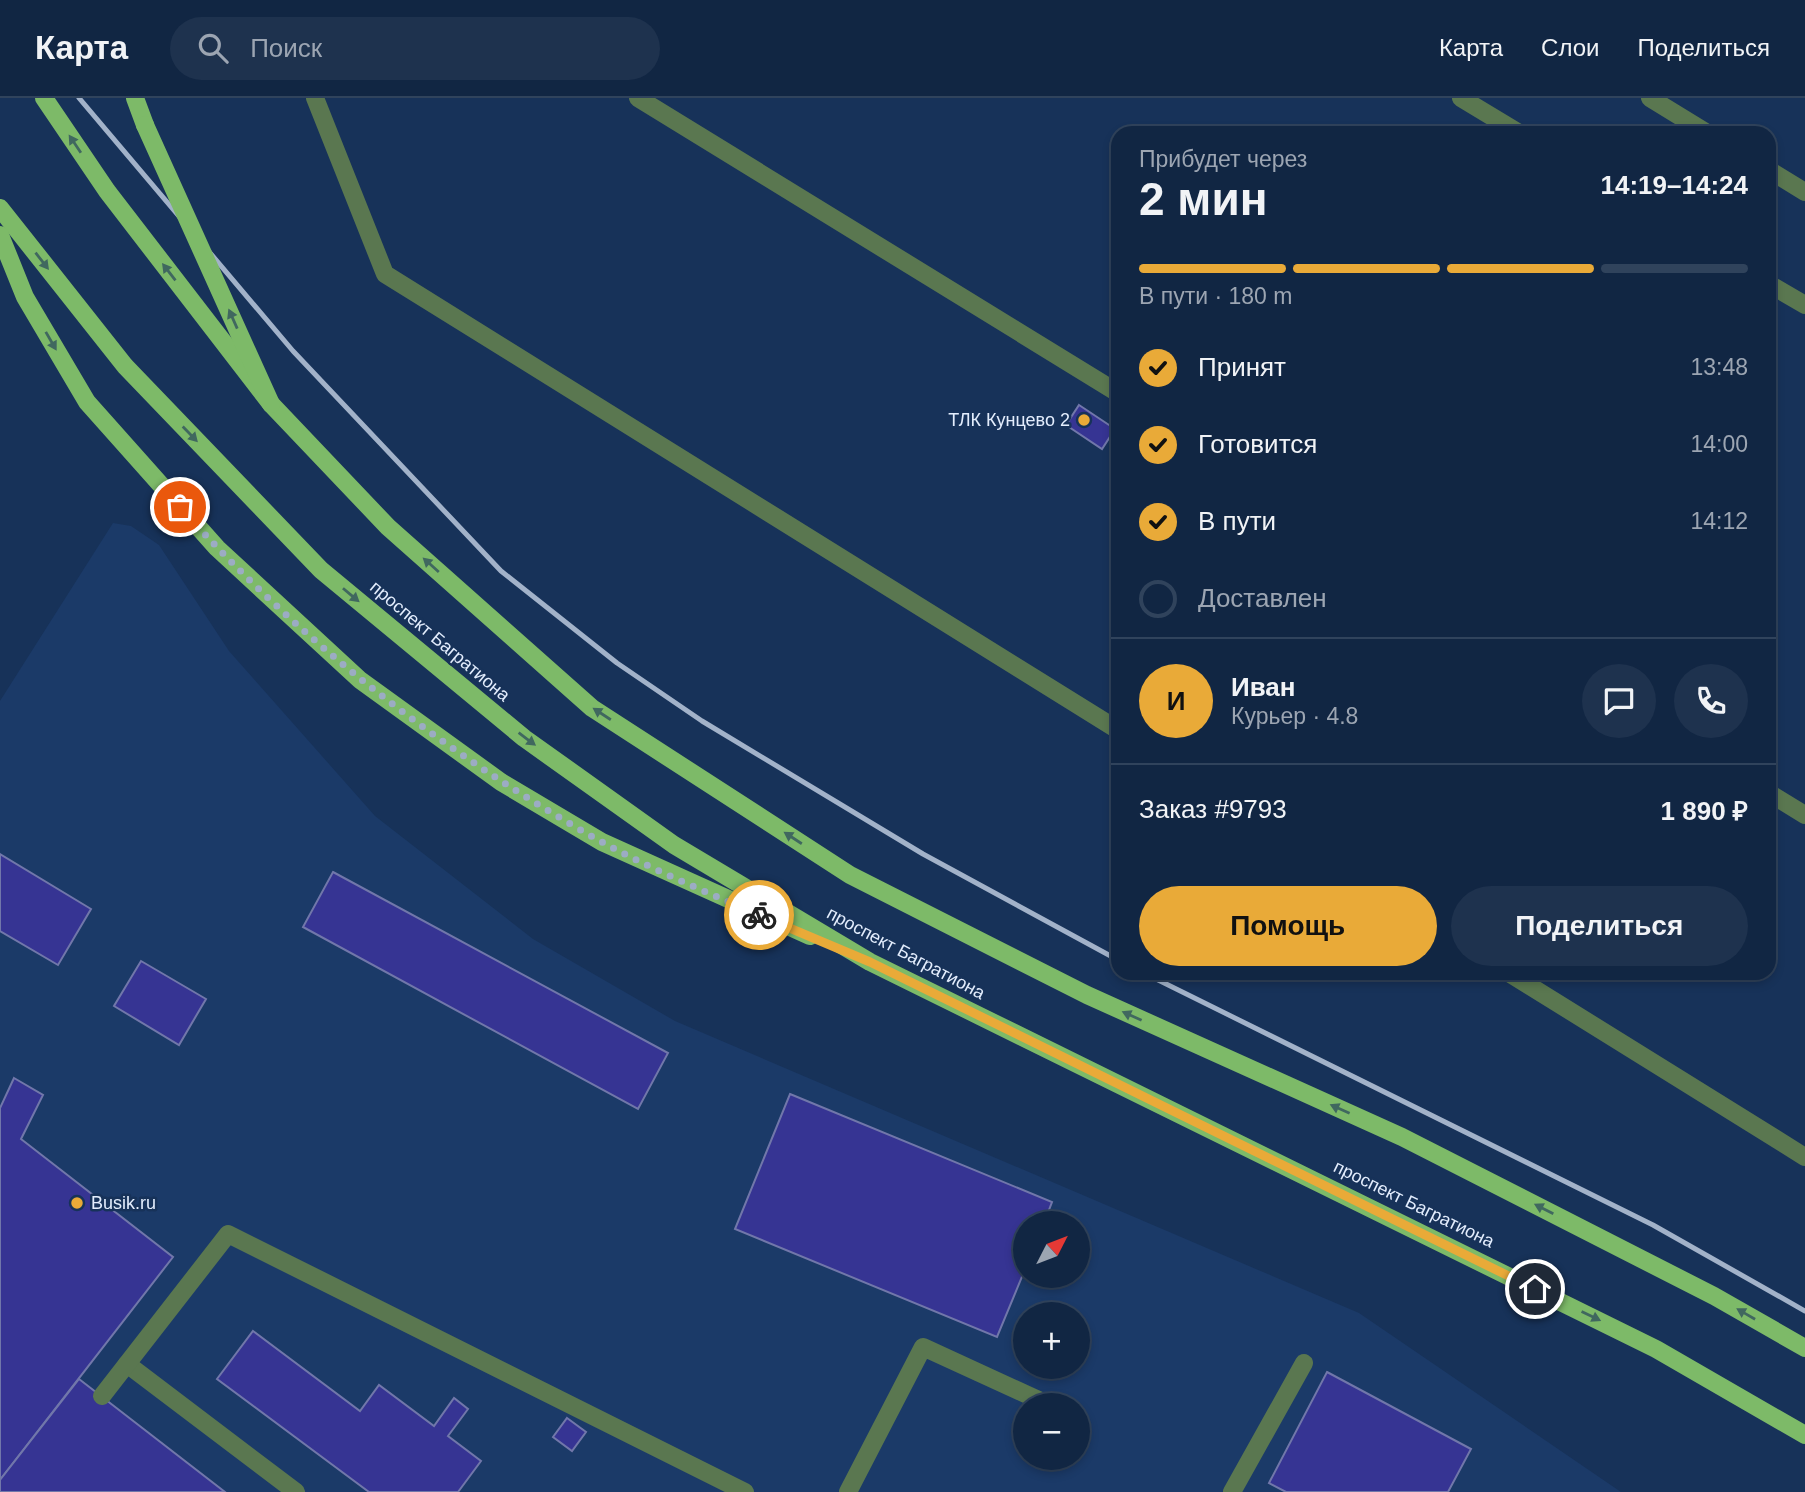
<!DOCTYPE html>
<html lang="ru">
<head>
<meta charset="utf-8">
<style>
	:root { --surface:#112643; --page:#1e324e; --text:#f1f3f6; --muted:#9ca5b2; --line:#30435c; --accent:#e9aa38 }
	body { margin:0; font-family:Arial,sans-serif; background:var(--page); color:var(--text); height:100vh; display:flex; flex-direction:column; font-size:26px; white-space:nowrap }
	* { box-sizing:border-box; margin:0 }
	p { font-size:23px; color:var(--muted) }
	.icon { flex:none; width:38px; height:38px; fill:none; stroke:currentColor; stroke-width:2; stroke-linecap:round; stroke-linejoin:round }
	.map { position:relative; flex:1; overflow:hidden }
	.details { position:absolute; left:1111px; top:28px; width:665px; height:854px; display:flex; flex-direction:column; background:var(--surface); border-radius:21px; box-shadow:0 4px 10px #0003,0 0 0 2px var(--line) }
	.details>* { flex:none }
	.needle { width:46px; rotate:48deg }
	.buttons { position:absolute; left:1013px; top:1113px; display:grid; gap:14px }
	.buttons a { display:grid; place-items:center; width:77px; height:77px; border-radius:50%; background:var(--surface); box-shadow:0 4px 10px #0003,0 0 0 2px var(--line); font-size:35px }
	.pin { position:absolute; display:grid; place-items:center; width:60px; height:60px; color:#fff; margin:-30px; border:4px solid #fff; border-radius:50%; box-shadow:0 2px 7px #0007 }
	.courier { position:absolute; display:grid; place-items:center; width:70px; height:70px; margin:-35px; border:5px solid #e9aa38; border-radius:50%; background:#fff; color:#222; box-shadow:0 2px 9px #0007 }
	.head em { font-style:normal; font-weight:600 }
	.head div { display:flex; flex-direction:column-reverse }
	.head { display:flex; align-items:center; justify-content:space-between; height:119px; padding:0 28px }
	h1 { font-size:46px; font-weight:600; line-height:52px }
	.bar { display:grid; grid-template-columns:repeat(4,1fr); gap:10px 7px; align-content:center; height:84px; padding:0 28px }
	.bar i { height:9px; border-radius:5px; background:var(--line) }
	.bar .on { background:var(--accent) }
	.bar p { grid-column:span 4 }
	.line { display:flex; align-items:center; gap:18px; padding:0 28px; border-top:2px solid var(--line) }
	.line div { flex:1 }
	.round { display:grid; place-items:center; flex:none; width:74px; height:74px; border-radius:37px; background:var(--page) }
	ol { padding:0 28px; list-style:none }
	li { display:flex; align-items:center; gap:21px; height:77px }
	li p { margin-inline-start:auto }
	li .icon { padding:7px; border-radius:50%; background:var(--accent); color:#111; stroke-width:4 }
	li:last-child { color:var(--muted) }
	li i { width:38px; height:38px; border:4px solid var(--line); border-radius:50% }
	.action { display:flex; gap:14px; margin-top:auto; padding:14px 28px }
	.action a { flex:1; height:80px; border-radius:42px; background:var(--accent); color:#111; font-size:28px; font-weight:600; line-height:80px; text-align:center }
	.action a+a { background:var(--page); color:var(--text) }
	header { display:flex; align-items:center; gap:42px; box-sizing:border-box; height:98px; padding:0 35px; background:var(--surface); border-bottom:2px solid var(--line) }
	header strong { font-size:33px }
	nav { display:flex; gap:38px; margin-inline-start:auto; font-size:24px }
	.search { width:490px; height:63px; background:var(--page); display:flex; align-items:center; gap:18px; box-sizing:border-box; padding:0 24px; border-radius:38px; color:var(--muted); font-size:26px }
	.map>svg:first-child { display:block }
	.built { fill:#1b3a68; fill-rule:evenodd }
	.building { fill:#363493; stroke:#7177aa; stroke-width:2 }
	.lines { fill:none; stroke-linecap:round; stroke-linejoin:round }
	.minor { stroke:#5a7750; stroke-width:18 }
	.major { stroke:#7dba68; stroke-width:18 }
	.rail { stroke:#a2b2c9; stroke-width:5 }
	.major-bridge { stroke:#7dba68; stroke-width:18 }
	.oneway { fill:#40685f }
	.done { stroke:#9cacc4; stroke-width:7; stroke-dasharray:0 12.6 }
	.route { stroke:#e9aa38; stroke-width:9 }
	.poi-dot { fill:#e9aa38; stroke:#173259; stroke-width:2.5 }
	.labels { text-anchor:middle; stroke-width:5; stroke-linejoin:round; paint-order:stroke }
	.poi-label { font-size:18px; fill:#e3edfd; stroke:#173259; text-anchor:end }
	.street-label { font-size:18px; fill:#e3edfd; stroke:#173259 }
</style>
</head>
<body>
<header>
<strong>Карта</strong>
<div class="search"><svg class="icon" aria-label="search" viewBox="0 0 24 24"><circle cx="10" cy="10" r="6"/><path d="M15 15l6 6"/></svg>Поиск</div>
<nav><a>Карта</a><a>Слои</a><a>Поделиться</a></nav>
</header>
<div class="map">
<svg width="1805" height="1394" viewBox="0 0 1805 1394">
	<rect width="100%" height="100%" fill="#173259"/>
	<!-- built -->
	<path class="built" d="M113,425l18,3 28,19 70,106 146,165 158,123 142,82 684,292 262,179h-1621v-791zM1026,1125h52v53h-52zM1026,1216h52v53h-52zM1026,1307h52v53h-52z"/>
	<!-- building -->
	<g class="building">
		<polygon points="1079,307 1115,331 1102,351 1066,327"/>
		<polygon points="0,756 91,811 58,867 0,833"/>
		<polygon points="333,774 668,955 638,1011 303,829"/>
		<polygon points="141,863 206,901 179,947 114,908"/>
		<polygon points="14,980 43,997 21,1041 173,1159 0,1382 0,1010"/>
		<polygon points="790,996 1052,1104 1044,1125 1026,1125 1026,1169 997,1239 735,1131"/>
		<polygon points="253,1233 360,1313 379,1287 434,1328 454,1300 468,1311 448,1338 481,1363 458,1394 369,1394 217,1281"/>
		<polygon points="1327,1274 1471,1351 1448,1394 1286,1394 1269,1385"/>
		<polygon points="79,1281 225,1394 0,1394 0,1382"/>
		<polygon points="567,1320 586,1334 572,1353 553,1339"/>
	</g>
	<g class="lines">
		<!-- minor -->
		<g class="minor">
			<polyline points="315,0 385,176 1118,632"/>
			<polyline points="638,0 1118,295"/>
			<polyline points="1461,0 1519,35"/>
			<polyline points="1650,0 1707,35"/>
			<polyline points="1769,72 1805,94"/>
			<polyline points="1769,186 1805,207"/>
			<polyline points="1769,695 1805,717"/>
			<polyline points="1509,875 1805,1059"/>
			<polyline points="127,1266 296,1394"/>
			<polyline points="102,1298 228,1136 745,1394"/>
			<polyline points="848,1394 923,1249 1045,1305"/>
			<polyline points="1232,1394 1304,1265"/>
		</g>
		<!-- major -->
		<g class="major">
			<polyline points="44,0 107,93 271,306 388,429 592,610 850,777 1087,897 1402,1039 1714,1198 1805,1250"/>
			<polyline points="135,0 145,27"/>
			<polyline points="0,110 125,268 321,472 524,640 674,747 870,864 1656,1251 1805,1337"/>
			<polyline points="0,137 25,199 87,304 217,450 360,582 501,684 602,744 810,838"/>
		</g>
		<!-- rail -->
		<g class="rail">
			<polyline points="79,0 293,253 501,473 617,565 702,623 923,756 1118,862"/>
			<polyline points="1144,875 1653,1127 1805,1213"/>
		</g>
		<!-- major-bridge -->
		<polyline class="major-bridge" points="145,27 271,306"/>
	</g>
	<!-- one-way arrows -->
	<defs><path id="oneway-solid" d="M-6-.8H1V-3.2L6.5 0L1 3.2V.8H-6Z" transform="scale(1.75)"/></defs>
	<g class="oneway">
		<use href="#oneway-solid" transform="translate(75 46) rotate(-124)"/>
		<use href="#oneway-solid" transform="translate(42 163) rotate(52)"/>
		<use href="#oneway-solid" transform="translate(169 174) rotate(-128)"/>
		<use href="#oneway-solid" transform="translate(233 221) rotate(-114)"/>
		<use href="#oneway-solid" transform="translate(51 243) rotate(60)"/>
		<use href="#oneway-solid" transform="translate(190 336) rotate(46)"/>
		<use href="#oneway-solid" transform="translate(431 467) rotate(-138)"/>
		<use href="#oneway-solid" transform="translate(351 497) rotate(40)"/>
		<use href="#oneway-solid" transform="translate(602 616) rotate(-147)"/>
		<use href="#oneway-solid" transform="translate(527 641) rotate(37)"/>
		<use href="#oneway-solid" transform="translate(793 740) rotate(-147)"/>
		<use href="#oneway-solid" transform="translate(1132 918) rotate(-156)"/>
		<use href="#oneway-solid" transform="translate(1340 1011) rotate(-156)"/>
		<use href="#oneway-solid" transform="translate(1544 1111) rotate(-153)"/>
		<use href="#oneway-solid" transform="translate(1746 1216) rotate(-150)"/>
		<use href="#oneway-solid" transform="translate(1591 1218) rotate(26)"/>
	</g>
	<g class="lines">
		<!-- done -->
		<path class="done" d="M180,409c119,134 264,246 420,334 51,28 106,51 159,74"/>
		<!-- route -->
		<polyline class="route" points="759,817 870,864 1535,1191"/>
	</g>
	<!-- markers -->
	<g class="poi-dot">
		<circle cx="1084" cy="322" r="7"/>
		<circle cx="77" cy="1105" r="7"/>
	</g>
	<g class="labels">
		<!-- poi labels -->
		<g class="poi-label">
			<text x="1070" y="328">ТЛК Кунцево 2</text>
			<text x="91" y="1111" text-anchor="start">Busik.ru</text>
		</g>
		<!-- street labels -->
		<g class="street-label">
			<text transform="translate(440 543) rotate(40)" y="6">проспект Багратиона</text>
			<text transform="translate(906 855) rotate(28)" y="6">проспект Багратиона</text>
			<text transform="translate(1414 1106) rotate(26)" y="6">проспект Багратиона</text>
		</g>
	</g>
</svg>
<div class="buttons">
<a><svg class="needle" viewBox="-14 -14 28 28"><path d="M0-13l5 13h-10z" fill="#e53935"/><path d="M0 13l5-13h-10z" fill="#9ca5b2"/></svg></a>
<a>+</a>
<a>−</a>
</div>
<div class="pin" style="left:180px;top:409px;background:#ea580c"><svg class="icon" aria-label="bag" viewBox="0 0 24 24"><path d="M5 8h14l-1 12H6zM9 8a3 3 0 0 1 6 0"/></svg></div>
<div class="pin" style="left:1535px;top:1191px;background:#1f2937"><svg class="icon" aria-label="home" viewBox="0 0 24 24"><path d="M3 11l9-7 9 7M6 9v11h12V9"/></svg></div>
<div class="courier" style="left:759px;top:817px"><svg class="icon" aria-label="bike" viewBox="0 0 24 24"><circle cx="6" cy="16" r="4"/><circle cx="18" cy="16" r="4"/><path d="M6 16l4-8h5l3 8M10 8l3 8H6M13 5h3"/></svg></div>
<section class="details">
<div class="head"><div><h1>2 мин</h1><p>Прибудет через</p></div><em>14:19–14:24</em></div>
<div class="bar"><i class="on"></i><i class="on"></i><i class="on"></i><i></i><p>В пути · 180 m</p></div>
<ol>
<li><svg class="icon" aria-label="check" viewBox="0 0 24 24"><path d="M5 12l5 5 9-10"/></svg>Принят<p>13:48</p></li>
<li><svg class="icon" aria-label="check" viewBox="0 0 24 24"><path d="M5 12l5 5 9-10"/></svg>Готовится<p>14:00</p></li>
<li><svg class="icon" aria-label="check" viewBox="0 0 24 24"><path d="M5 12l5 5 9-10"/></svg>В пути<p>14:12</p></li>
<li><i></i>Доставлен</li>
</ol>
<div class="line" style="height:126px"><b class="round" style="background:var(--accent);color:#111">И</b><div><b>Иван</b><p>Курьер · 4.8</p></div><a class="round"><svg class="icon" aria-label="chat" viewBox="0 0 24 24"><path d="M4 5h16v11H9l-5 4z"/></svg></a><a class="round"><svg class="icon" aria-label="phone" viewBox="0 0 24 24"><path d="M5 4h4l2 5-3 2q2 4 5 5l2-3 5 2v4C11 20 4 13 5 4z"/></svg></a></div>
<div class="line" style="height:91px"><div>Заказ #9793</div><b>1 890 ₽</b></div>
<div class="action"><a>Помощь</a><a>Поделиться</a></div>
</section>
</div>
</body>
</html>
